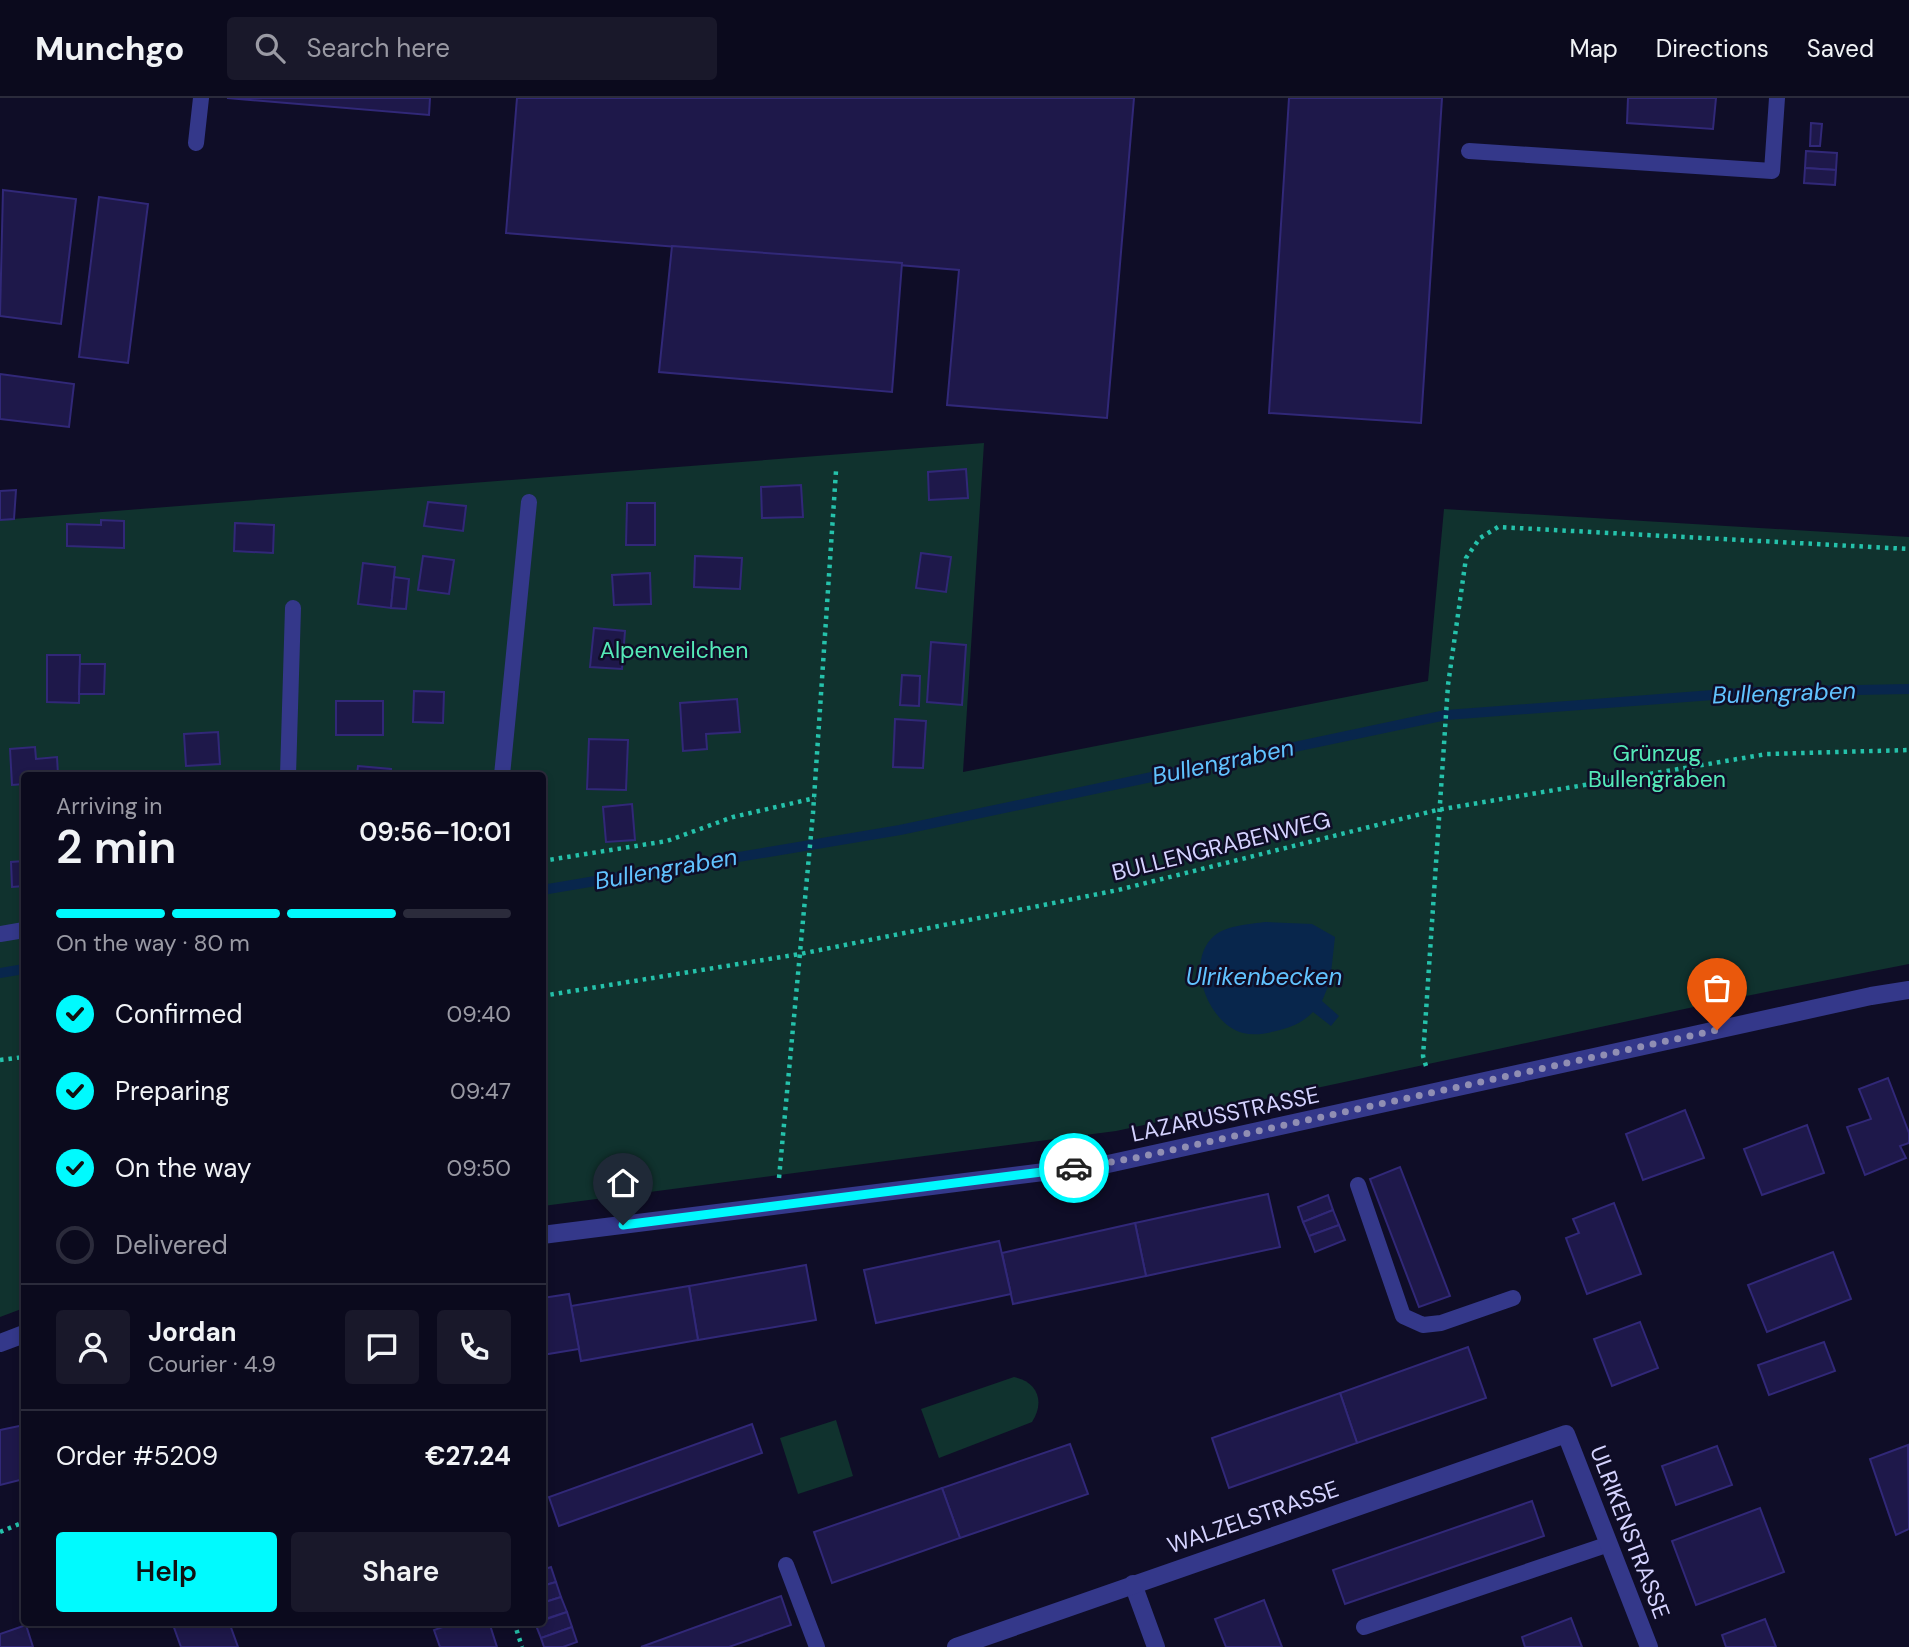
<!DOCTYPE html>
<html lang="en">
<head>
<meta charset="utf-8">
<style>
	:root { --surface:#0b0a1d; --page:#19182a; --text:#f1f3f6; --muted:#9a9aa4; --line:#2b2b3b; --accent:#00fafe }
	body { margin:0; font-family:"DM Sans",sans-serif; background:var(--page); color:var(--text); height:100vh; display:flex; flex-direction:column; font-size:26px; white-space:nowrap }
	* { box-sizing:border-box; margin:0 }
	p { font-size:23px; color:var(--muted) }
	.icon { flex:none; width:38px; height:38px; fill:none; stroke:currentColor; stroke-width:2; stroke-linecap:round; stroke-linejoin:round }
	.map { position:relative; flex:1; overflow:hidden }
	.panel { position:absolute; left:21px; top:674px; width:525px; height:854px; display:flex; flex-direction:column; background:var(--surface); border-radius:7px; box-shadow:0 4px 10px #0003,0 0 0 2px var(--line) }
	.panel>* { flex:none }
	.pin { position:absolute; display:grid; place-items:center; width:60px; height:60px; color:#fff; margin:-72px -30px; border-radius:50% 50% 50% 0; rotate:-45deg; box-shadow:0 0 7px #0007 }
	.pin .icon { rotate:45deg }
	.courier { position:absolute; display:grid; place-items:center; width:70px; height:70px; margin:-35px; border:5px solid #00fafe; border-radius:50%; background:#fff; color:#222; box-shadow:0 2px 9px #0007 }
	.headline em { font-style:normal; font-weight:600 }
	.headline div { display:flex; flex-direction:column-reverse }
	.headline { display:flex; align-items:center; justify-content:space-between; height:119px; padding:0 35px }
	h1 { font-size:46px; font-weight:600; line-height:52px }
	.bar { display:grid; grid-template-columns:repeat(4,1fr); gap:10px 7px; align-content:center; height:84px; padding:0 35px }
	.bar i { height:9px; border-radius:5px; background:var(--line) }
	.bar .active { background:var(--accent) }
	.bar p { grid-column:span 4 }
	.line { display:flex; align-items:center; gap:18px; padding:0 35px; border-top:2px solid var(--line) }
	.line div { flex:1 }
	.round { display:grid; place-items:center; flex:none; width:74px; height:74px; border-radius:7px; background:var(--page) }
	ol { padding:0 35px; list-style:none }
	li { display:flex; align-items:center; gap:21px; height:77px }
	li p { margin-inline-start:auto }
	li .icon { padding:7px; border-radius:50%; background:var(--accent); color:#111; stroke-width:4 }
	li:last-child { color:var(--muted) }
	li i { width:38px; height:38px; border:4px solid var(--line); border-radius:50% }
	.button { display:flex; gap:14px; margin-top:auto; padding:14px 35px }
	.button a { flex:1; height:80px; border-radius:7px; background:var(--accent); color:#111; font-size:28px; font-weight:600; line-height:80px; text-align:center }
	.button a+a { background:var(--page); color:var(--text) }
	header { display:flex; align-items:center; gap:42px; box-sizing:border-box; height:98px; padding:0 35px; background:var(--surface); border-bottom:2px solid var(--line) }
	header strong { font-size:33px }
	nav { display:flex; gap:38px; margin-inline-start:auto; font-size:24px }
	.search { width:490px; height:63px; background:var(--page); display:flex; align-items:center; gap:18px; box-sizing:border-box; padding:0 24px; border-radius:7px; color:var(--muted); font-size:26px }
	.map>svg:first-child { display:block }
	.green { fill:#10322e }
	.water { fill:#08264c }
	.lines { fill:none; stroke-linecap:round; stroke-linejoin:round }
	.stream { stroke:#08264c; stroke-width:10 }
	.building { fill:#1e184a; stroke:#312878; stroke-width:2 }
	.path { stroke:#25c2ab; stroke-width:4.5; stroke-dasharray:3.5 5; stroke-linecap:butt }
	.lane { stroke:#34388a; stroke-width:16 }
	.street { stroke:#34388a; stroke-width:18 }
	.done { stroke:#908eb3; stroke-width:7; stroke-dasharray:0 12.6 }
	.route { stroke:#00fafe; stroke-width:9 }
	.labels { text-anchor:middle; stroke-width:5; stroke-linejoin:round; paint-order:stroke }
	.park-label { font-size:23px; fill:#55eab8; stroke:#0f0d27 }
	.street-label { font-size:23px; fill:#d5d3ff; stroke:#0f0d27 }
	.water-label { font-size:24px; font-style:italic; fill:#61c3ff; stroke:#0f0d27 }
</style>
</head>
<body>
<header>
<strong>Munchgo</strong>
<div class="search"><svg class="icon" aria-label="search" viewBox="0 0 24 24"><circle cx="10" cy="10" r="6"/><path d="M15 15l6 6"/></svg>Search here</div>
<nav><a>Map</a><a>Directions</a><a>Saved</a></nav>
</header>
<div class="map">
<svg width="1909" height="1549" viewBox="0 0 1909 1549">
	<rect width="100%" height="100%" fill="#0f0d27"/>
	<!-- green -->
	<g class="green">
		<polygon points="984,345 963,674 1428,583 1444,411 1909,439 1909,866 1731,901 1116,1033 543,1108 542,677 24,677 24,1210 0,1219 0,422"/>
		<path d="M1014,1279c24,5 31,25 18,45l-93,36 -18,-49z"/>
		<polygon points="836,1322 853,1378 798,1396 780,1340"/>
	</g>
	<!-- water -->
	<path class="water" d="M1266,824l46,2 23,13 -5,45 -8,19 17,15 -8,10 -18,-14c-10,10 -19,14 -33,18 -12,3 -24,6 -37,3 -35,-9 -59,-71 -29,-97 13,-11 36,-12 52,-14z"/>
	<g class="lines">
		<!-- stream -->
		<g class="stream">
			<polyline points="542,792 900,732 1446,617 1753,594 1909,591"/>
			<polyline points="0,875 24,871"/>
		</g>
	</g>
	<!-- building -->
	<g class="building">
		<polygon points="227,0 430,0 429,17"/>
		<polygon points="517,0 1134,0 1107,320 947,307 959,172 506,135"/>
		<polygon points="1289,0 1442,0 1421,325 1269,315"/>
		<polygon points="1628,0 1716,0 1713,31 1627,25"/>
		<polygon points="1811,25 1822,26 1820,48 1810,48"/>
		<polygon points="1806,53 1837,55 1836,72 1805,70"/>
		<polygon points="1805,70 1836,72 1835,87 1804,85"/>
		<polygon points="3,92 76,101 61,226 0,218"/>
		<polygon points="99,99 148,106 128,265 79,259"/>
		<polygon points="672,148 902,165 892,294 659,274"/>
		<polygon points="0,276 74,286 69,329 0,321"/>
		<polygon points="966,371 968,400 929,402 928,374"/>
		<polygon points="801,387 803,419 762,420 761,389"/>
		<polygon points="16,392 14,421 0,422 0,393"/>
		<polygon points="428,404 466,408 463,433 424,428"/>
		<polygon points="627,405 655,405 655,447 626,447"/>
		<polygon points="101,422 124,423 124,450 67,448 67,426 101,427"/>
		<polygon points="235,425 274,427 273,455 234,453"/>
		<polygon points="921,455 951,459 946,494 916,490"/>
		<polygon points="423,458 454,462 449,496 418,492"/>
		<polygon points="695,458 742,460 740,491 694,489"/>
		<polygon points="363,465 395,469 391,510 358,506"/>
		<polygon points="650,475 651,506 614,507 612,477"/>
		<polygon points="394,479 409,481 406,511 391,510"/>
		<polygon points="594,530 625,533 622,571 590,569"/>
		<polygon points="931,544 966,547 962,607 927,604"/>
		<polygon points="47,557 80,557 79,605 47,604"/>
		<polygon points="80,566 105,566 104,596 79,596"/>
		<polygon points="902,577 920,578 919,608 900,607"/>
		<polygon points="414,593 444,594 443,625 413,624"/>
		<polygon points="737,601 740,634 706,636 707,651 683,653 680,605"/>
		<rect x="336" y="603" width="47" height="34"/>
		<polygon points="895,621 926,623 923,670 893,669"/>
		<polygon points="218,634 220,666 186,668 184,636"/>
		<polygon points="589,641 628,642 626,692 587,691"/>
		<polygon points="35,649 36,661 57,659 58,677 24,677 24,686 12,687 10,651"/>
		<polygon points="358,668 391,671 391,677 357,677"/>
		<polygon points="632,706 635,742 606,744 603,709"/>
		<polygon points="24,763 24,788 12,789 11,764"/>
		<polygon points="1888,980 1909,1035 1909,1045 1900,1048 1906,1060 1865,1077 1847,1029 1871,1021 1859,991"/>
		<polygon points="1685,1012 1704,1060 1643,1082 1626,1036"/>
		<polygon points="1807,1027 1824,1075 1762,1097 1744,1051"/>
		<polygon points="1400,1069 1450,1198 1419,1209 1370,1081"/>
		<polygon points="1268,1096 1280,1149 1146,1178 1135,1125"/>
		<polygon points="1328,1097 1333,1112 1303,1124 1298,1109"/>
		<polygon points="1614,1105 1641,1176 1587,1196 1566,1140 1579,1135 1573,1121"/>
		<polygon points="1333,1112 1339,1127 1309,1138 1303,1124"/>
		<polygon points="1135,1125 1146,1178 1013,1206 1002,1155"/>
		<polygon points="1339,1127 1345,1142 1315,1154 1309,1138"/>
		<polygon points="999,1143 1011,1196 876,1225 864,1172"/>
		<polygon points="1833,1154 1851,1201 1767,1234 1748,1187"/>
		<polygon points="806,1167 816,1222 698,1242 689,1188"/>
		<polygon points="689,1188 698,1242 581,1263 571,1208"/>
		<polygon points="569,1196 579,1251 542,1257 542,1200"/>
		<polygon points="1640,1224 1658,1270 1612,1288 1594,1241"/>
		<polygon points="1824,1244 1835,1273 1769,1297 1758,1267"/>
		<polygon points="1468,1249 1486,1300 1357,1345 1340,1295"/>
		<polygon points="1340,1295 1357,1345 1229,1390 1212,1340"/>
		<polygon points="752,1326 762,1355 559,1428 549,1399"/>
		<polygon points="24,1327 24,1381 0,1387 0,1332"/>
		<polygon points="1070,1346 1088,1396 960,1440 942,1390"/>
		<polygon points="1908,1347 1909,1431 1896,1437 1870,1361"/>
		<polygon points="1717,1348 1732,1387 1676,1407 1662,1368"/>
		<polygon points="942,1390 960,1440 832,1485 814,1434"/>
		<polygon points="1532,1403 1544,1438 1345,1506 1333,1472"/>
		<polygon points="1760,1410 1784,1474 1696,1507 1672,1443"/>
		<polygon points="551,1469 556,1484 542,1488 542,1472"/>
		<polygon points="556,1484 561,1499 542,1505 542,1488"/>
		<polygon points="781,1498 791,1527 729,1549 641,1549"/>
		<polygon points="561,1499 567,1514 542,1522 542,1505"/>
		<polygon points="1264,1502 1282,1549 1226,1549 1215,1521"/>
		<polygon points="567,1514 572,1529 541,1540 535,1525"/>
		<polygon points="1571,1520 1582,1549 1525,1549 1522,1539"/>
		<polygon points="1765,1521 1776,1549 1726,1549 1722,1537"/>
		<polygon points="172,1524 229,1524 238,1549 181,1549"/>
		<polygon points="457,1524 489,1524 497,1549 440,1549 434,1532"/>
		<polygon points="26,1527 33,1549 0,1549 0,1536"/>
		<polygon points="572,1529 577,1544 563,1549 544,1549 541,1540"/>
	</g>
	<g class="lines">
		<!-- path -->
		<g class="path">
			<polyline points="542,763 667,743 733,719 815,700"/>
			<polyline points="542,898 800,856 1118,792 1437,712 1767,656 1909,652"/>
			<polyline points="0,962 24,959"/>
			<polyline points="1426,968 1423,958 1448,587 1466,460 1480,440 1498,429 1909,451"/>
			<polyline points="779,1080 813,715 836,373"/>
			<polyline points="0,1434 24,1424"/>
			<polyline points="514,1524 522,1549"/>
		</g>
		<!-- lane -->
		<g class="lane">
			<polyline points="196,45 201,0"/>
			<polyline points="1469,53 1772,73 1777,0"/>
			<polyline points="288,677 293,510"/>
			<polyline points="502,677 529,404"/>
			<polyline points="0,836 24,832"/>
			<polyline points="1358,1087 1403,1218 1423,1227 1441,1225 1513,1200"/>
			<polyline points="786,1467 817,1549"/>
			<polyline points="1364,1529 1609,1446"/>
		</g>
		<!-- street -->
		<g class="street">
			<polyline points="542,1137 1108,1066 1871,898 1909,892"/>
			<polyline points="0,1245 24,1236"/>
			<polyline points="1133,1486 1156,1549"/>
			<polyline points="956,1549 1566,1336 1649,1549"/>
		</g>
	</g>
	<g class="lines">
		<!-- done -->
		<polyline class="done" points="1074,1070 1135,1060 1717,932"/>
		<!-- route -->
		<polyline class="route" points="623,1127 1074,1070"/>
	</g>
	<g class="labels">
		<!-- park labels -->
		<g class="park-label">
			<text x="674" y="560">Alpenveilchen</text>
			<text x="1657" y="663">Grünzug<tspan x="1657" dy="26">Bullengraben</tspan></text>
		</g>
		<!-- street labels -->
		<g class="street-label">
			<text transform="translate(1221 748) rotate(-14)" y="8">BULLENGRABENWEG</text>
			<text transform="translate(1225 1016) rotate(-12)" y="8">LAZARUSSTRASSE</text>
			<text transform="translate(1253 1419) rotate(-19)" y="8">WALZELSTRASSE</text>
			<text transform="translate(1630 1434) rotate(69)" y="8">ULRIKENSTRASSE</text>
		</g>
		<!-- water labels -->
		<g class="water-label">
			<text transform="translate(1784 595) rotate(-2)" y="8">Bullengraben</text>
			<text transform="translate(1223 664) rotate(-12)" y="8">Bullengraben</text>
			<text transform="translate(666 771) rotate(-10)" y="8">Bullengraben</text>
			<text x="1264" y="887">Ulrikenbecken</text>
		</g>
	</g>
</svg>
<div class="pin" style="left:1717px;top:932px;background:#ea580c"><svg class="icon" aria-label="bag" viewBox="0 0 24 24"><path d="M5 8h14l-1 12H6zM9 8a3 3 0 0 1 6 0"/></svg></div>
<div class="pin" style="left:623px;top:1127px;background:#1f2937"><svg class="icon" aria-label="home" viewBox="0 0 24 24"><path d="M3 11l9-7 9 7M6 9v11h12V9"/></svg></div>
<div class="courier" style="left:1074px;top:1070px"><svg class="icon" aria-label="car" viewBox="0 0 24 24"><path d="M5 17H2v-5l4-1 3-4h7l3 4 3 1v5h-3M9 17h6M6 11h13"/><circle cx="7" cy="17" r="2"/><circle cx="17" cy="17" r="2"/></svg></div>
<section class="panel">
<div class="headline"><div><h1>2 min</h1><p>Arriving in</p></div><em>09:56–10:01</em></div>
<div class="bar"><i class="active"></i><i class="active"></i><i class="active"></i><i></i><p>On the way · 80 m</p></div>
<ol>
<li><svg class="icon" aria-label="check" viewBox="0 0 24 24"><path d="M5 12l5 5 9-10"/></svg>Confirmed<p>09:40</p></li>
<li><svg class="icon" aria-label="check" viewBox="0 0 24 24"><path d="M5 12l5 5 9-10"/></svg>Preparing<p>09:47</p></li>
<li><svg class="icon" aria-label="check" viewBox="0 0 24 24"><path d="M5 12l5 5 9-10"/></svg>On the way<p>09:50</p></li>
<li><i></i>Delivered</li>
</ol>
<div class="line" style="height:126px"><a class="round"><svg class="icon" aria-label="person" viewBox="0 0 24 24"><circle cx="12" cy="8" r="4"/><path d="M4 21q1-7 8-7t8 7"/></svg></a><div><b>Jordan</b><p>Courier · 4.9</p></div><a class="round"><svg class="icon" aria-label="chat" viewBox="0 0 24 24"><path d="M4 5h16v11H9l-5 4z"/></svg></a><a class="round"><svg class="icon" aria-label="phone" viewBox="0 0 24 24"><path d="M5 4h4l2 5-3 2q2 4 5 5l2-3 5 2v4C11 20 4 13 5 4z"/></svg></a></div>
<div class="line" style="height:91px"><div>Order #5209</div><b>€27.24</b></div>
<div class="button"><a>Help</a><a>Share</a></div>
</section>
</div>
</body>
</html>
